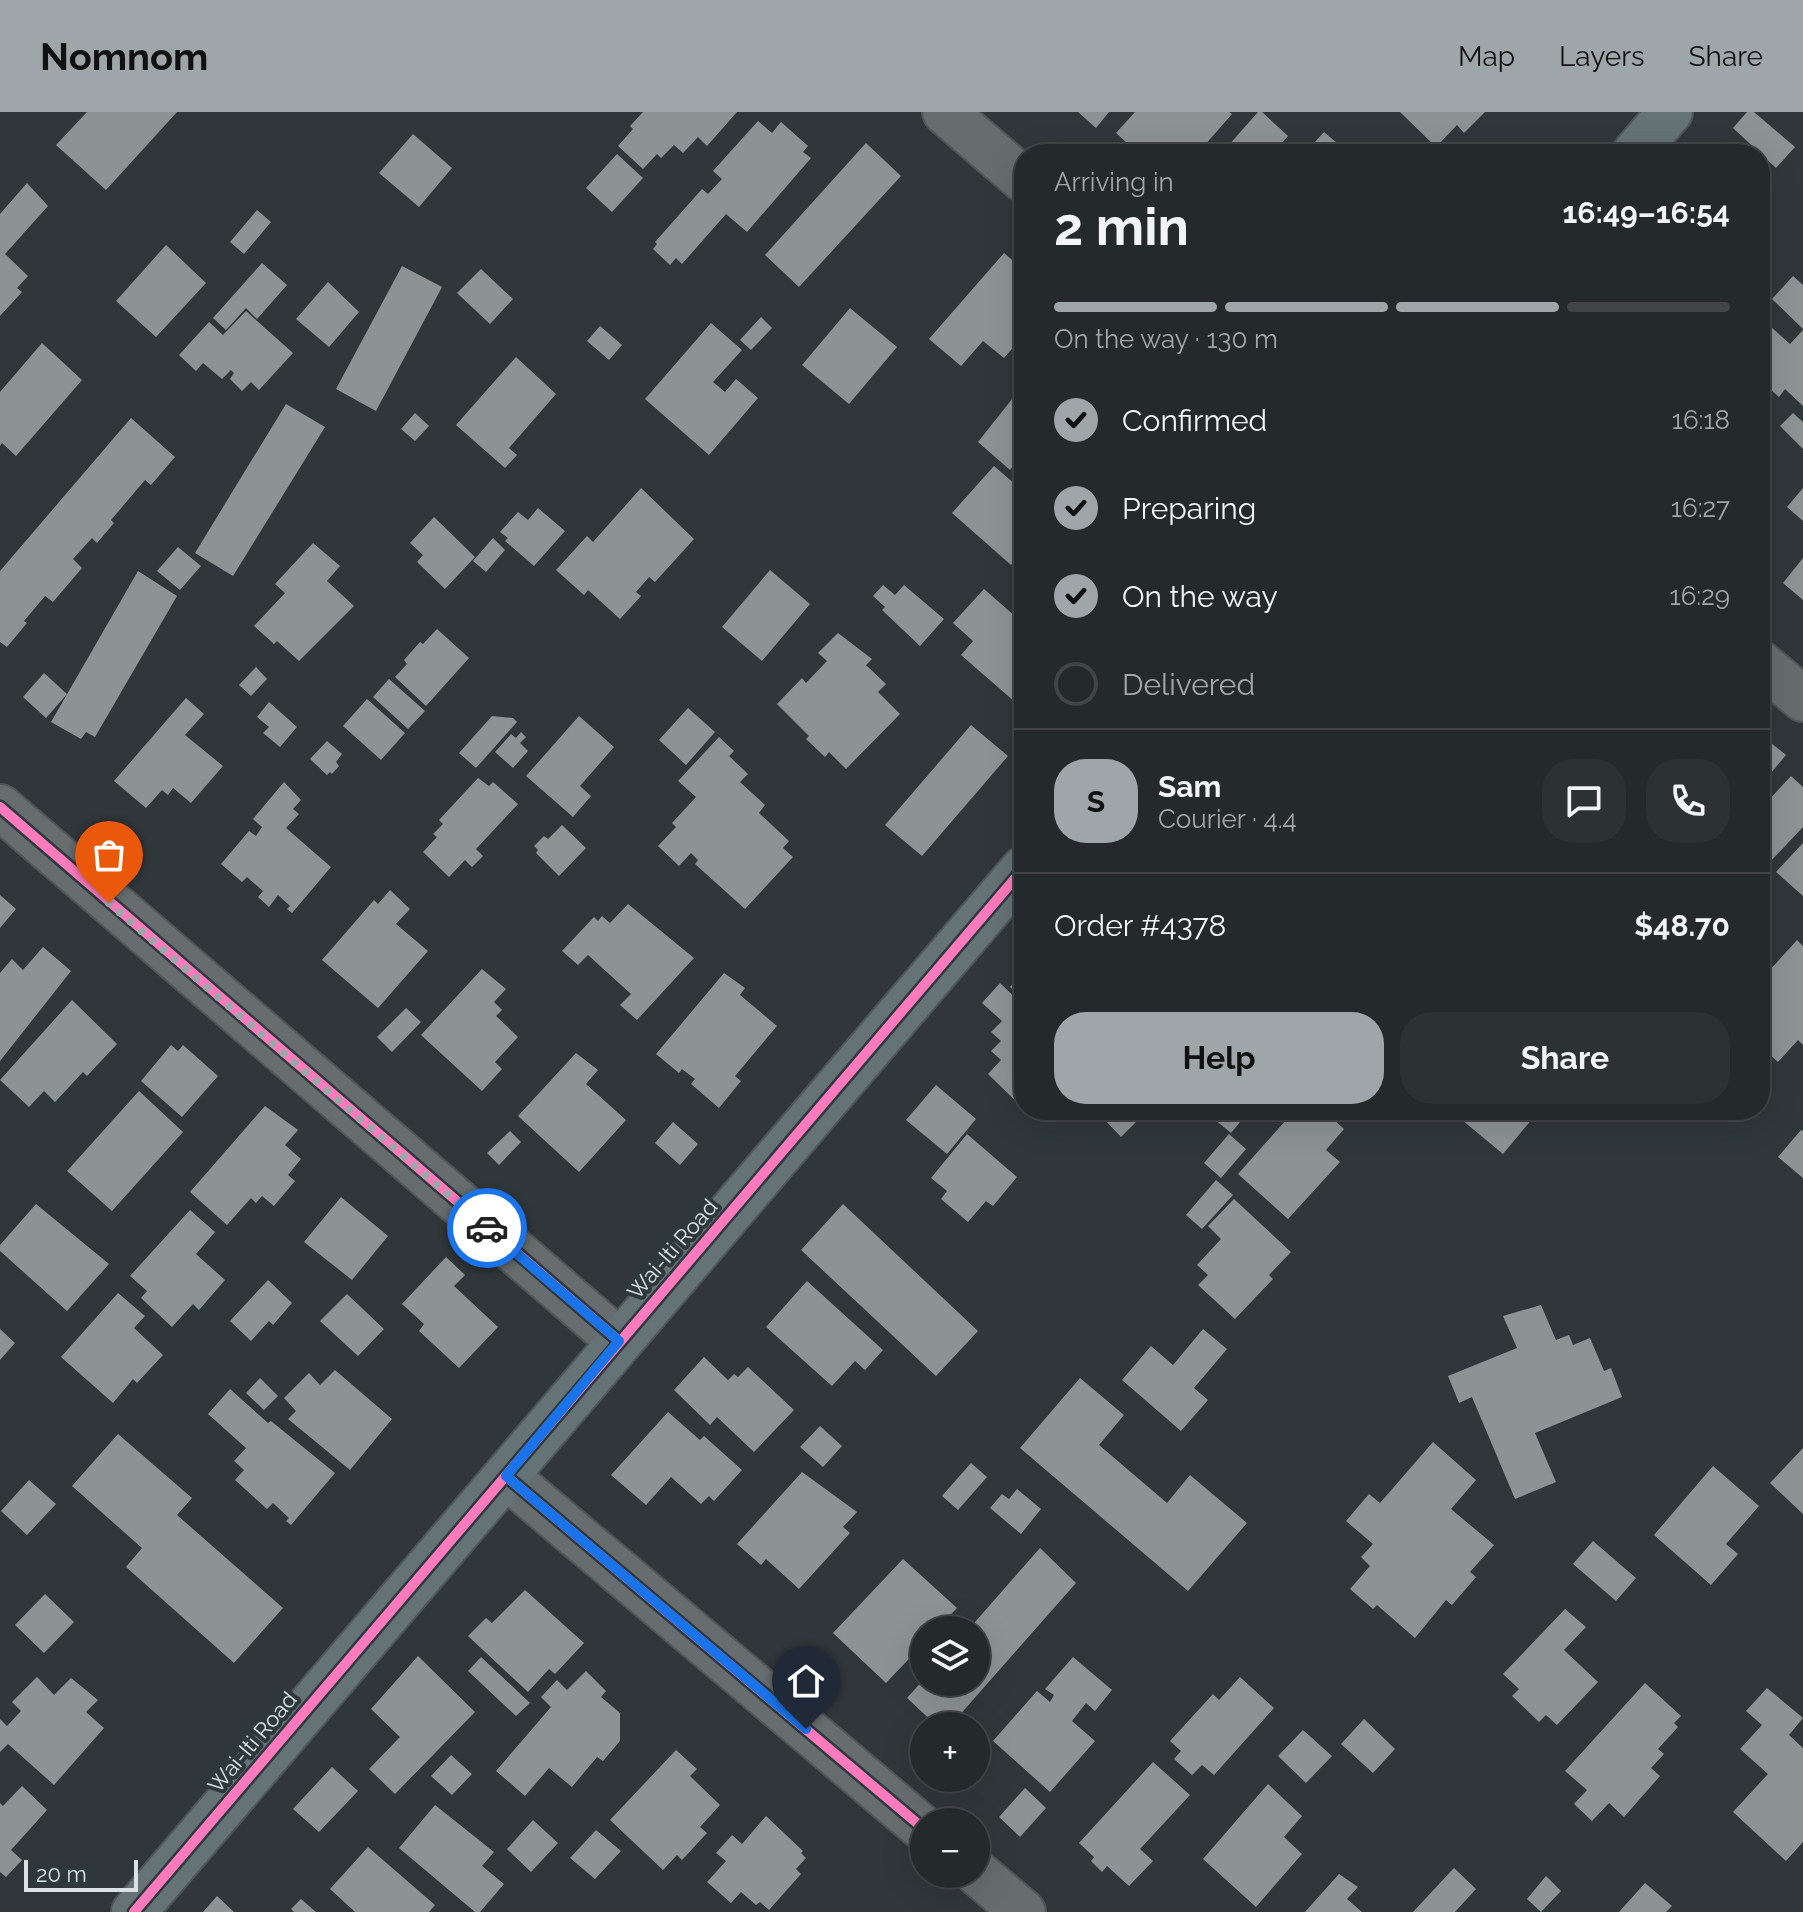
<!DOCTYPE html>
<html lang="en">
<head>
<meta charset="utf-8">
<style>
	:root { --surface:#24292c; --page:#2c3134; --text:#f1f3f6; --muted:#a3a6a9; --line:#414548; --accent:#9fa6a9 }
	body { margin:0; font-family:Raleway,sans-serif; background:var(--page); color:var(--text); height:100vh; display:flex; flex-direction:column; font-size:30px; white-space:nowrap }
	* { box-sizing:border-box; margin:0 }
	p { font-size:26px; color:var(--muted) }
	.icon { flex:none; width:44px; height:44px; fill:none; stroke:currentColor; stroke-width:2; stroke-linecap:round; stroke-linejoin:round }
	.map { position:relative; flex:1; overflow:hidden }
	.side { position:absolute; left:1014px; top:32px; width:756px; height:976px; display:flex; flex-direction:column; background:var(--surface); border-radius:32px; box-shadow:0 8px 32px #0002,0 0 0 2px var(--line) }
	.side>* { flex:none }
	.controls { position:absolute; left:910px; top:1504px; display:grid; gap:16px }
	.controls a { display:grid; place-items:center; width:80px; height:80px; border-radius:50%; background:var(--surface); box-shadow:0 8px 32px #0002,0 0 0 2px var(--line); font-size:40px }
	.scale { position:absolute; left:24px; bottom:20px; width:114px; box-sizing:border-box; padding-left:8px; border:4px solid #dbe2e5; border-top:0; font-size:22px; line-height:28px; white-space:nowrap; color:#dbe2e5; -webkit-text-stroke:6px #2d393d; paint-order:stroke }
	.pin { position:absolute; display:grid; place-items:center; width:68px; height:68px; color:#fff; margin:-82px -34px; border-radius:50% 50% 50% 0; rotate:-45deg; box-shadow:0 0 8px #0007 }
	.pin .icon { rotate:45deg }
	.courier { position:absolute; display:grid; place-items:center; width:80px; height:80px; margin:-40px; border:6px solid #1a73e8; border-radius:50%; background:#fff; color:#222; box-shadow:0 2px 10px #0007 }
	.overview em { font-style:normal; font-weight:700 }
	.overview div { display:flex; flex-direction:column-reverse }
	.overview { display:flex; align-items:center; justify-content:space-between; height:136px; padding:0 40px }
	h1 { font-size:52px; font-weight:700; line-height:60px }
	.bar { display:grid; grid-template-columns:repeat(4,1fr); gap:12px 8px; align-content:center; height:96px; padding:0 40px }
	.bar i { height:10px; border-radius:6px; background:var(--line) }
	.bar .active { background:var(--accent) }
	.bar p { grid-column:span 4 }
	.line { display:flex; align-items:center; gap:20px; padding:0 40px; border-top:2px solid var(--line) }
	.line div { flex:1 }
	.round { display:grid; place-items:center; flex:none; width:84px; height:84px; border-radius:32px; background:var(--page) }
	ol { padding:0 40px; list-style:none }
	li { display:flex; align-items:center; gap:24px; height:88px }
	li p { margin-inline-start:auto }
	li .icon { padding:8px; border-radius:50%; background:var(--accent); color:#111; stroke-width:4 }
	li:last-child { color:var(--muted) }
	li i { width:44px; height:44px; border:4px solid var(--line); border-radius:50% }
	.primary-button { display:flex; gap:16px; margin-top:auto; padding:16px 40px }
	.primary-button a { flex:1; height:92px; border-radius:32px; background:var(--accent); color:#111; font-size:32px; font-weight:700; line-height:92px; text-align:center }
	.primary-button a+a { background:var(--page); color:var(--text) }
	header { display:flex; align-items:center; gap:48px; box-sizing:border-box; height:112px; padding:0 40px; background:var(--accent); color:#111 }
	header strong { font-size:38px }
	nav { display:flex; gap:44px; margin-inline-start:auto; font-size:28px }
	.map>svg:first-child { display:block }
	.building { fill:#8d9395 }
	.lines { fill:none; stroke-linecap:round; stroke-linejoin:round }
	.minor-casing { stroke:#505558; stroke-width:48 }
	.major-casing { stroke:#505558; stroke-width:48 }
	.minor { stroke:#676d6e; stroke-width:44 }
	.major { stroke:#657276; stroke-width:44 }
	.cycleway-casing { stroke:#2d393d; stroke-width:15 }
	.cycleway { stroke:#fd7abc; stroke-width:10 }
	.done { stroke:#9fa6a9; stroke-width:8; stroke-dasharray:0 14.4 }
	.route { stroke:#1a73e8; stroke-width:10 }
	.labels { text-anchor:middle; stroke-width:8; stroke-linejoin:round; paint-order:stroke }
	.street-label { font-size:22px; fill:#dbe2e5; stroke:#2d393d }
</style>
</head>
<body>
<header>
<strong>Nomnom</strong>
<nav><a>Map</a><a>Layers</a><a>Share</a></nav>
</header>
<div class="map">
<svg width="1803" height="1800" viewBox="0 0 1803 1800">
	<rect width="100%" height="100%" fill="#30373a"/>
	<!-- building -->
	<g class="building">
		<polygon points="87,0 177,0 106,78 56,33"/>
		<polygon points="643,0 737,0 707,34 698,25 683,41 674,33 661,46 657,42 643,57 618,34 633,17 630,14"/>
		<polygon points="1078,0 1109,0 1096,16"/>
		<polygon points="1135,0 1229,0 1232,2 1197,42 1139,42 1116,21"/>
		<polygon points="1258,0 1262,0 1288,24 1272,42 1221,42"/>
		<polygon points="1400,0 1485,0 1464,21 1457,13 1436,35"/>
		<polygon points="1747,0 1754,0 1795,35 1776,56 1733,16"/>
		<polygon points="758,9 772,21 781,10 808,34 803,40 811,46 747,120 726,102 682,152 676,146 670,153 653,137 657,132 655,130 702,77 708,82 722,67 713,59"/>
		<polygon points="1324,20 1350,42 1304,42"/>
		<polygon points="413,22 452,56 419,95 379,61"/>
		<polygon points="866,31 901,64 799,175 765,143"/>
		<polygon points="617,42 643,66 612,100 586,76"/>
		<polygon points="27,71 48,94 5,142 28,164 17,176 22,180 0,204 0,102"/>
		<polygon points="257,98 271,110 244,142 230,130"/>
		<polygon points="166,133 206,171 156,225 116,189"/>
		<polygon points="1004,141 1024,158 1022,172 1024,174 1024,223 1004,246 983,229 961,254 929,227"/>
		<polygon points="262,151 287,173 257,207 246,196 226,218 213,206"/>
		<polygon points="402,154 442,175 376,299 336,277"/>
		<polygon points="481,157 513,187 490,212 457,181"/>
		<polygon points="1793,164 1803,173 1803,217 1772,187"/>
		<polygon points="328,170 359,200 329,235 296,207"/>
		<polygon points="850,196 897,235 849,292 802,253"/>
		<polygon points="246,199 293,241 259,278 251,270 242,279 230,267 234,261 231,258 222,267 203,251 196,259 179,243 209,210 223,223"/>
		<polygon points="761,205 772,216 751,238 740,228"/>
		<polygon points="1760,205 1790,232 1803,218 1803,294 1785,277 1779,285 1762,270 1767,265 1760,259"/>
		<polygon points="711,211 742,238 713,270 725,280 736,267 758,286 709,343 645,287"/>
		<polygon points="600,214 622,233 609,248 587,229"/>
		<polygon points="42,231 82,268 16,344 2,331 0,334 0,280"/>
		<polygon points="516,245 556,282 509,336 517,343 505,356 456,313"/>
		<polygon points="1024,272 1024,342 1010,358 978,330"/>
		<polygon points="286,292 325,315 233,464 195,441"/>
		<polygon points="415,301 429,314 415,329 401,317"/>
		<polygon points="1793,301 1803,310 1803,337 1780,314"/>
		<polygon points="131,306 175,345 151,373 145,368 111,408 114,411 97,431 92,426 73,447 82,456 53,490 45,484 24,509 27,511 7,535 0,530 0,459"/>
		<polygon points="994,354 1024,380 1024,437 1011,453 952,401"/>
		<polygon points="641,376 694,427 655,470 649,465 636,480 641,484 620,507 588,478 584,483 556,458 587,424 593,430"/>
		<polygon points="1803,376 1803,409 1787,395"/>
		<polygon points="538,396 565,419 534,454 505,429 508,426 500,420 518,400 528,408"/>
		<polygon points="434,405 475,445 445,477 417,450 423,443 410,431"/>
		<polygon points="493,426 505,438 486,460 473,449"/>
		<polygon points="313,431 340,454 327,469 354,494 299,549 277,529 274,532 254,514 285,481 275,472"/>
		<polygon points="178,435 201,454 180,478 157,459"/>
		<polygon points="1803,446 1803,488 1783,471"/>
		<polygon points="770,458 810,492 762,549 722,515"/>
		<polygon points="138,459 177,484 95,625 86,620 81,627 51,610"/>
		<polygon points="883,473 895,483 904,473 944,507 920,534 882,498 885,495 873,484"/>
		<polygon points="984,477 1024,512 1024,580 1015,590 961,543 973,529 953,511"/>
		<polygon points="437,517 469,546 426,594 395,565 407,552 404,548 420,530 423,532"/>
		<polygon points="838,521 872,547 866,553 886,572 878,580 900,602 846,657 829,640 825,645 806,627 809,624 777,592 802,566 806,571 827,549 818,541"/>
		<polygon points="256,555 267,567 251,584 239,573"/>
		<polygon points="44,561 67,582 46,606 23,585"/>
		<polygon points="389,567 425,599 408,617 373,585"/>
		<polygon points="186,586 204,602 185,623 223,654 191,691 173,676 168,683 162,678 146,696 114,669"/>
		<polygon points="367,587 405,621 381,648 343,614"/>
		<polygon points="269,590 297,615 280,635 263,621 269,615 257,605"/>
		<polygon points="688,596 715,620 686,653 659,628"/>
		<polygon points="492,604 513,606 517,610 476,656 459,641"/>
		<polygon points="579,604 614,635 580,674 591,684 573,705 526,664"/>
		<polygon points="971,613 1008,644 922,744 885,713"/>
		<polygon points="521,620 526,625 520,631 528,639 513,656 495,640 511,622 516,626"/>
		<polygon points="1760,622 1786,643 1765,668 1760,664"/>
		<polygon points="719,625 734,639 729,644 748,662 740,670 765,693 759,701 789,729 783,736 793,745 745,797 695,752 698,748 691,741 679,754 658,734 676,715 672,711 696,685 678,669"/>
		<polygon points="327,629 342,642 336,650 339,654 332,662 330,660 327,663 310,647"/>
		<polygon points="1791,664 1803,675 1803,715 1768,752 1760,744 1760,686 1766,691"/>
		<polygon points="478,666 489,674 493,670 518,692 476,737 483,744 472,755 465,748 449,765 423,740 437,725 433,722 443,712 439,708"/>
		<polygon points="284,670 301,688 293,697 299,702 286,716 331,755 292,801 287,797 290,794 278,783 269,795 258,785 263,779 247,765 242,770 221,752 249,719 256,724 262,715 253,707"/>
		<polygon points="562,713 586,736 559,764 536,741 538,738 534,734 544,724 548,727"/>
		<polygon points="1803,731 1803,784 1776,760"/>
		<polygon points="390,778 410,797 396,812 428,839 378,896 322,848 374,788 378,792"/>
		<polygon points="0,783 16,797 0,816"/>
		<polygon points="628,792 694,846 637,908 620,893 631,882 588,843 578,853 562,839 594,805 598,809 602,804 610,811"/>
		<polygon points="1797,828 1803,834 1803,933 1798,928 1778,950 1760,934 1760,869"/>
		<polygon points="43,835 71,859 0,949 0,861 12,847 23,858"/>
		<polygon points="482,857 506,877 494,890 502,898 496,904 518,925 495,950 502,957 482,979 421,923"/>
		<polygon points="1024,859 1024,888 1010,875"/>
		<polygon points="724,861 745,876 740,883 777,914 735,964 741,969 719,996 691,972 695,967 682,957 679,961 656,942"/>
		<polygon points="1000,871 1024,894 1024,997 988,962 1001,948 991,939 1001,929 991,920 1002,909 982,891"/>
		<polygon points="72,888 117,932 87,964 83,960 55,990 44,979 29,995 0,968"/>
		<polygon points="406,896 421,910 392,940 377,925"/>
		<polygon points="171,933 178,939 183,933 218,964 182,1005 141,969"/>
		<polygon points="576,941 598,958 586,972 626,1008 579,1060 518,1004"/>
		<polygon points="936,973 976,1007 947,1042 906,1008"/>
		<polygon points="139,979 183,1020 112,1099 67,1059"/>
		<polygon points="265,994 298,1018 285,1033 301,1047 288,1063 295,1069 274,1094 262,1084 256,1091 251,1086 227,1113 190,1080"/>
		<polygon points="1107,998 1132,998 1140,1006 1121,1025 1101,1004"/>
		<polygon points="1222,998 1250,998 1231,1021 1214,1007"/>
		<polygon points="1295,998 1339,998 1332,1006 1344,1017 1326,1038 1340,1050 1288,1107 1238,1062"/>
		<polygon points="1450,998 1534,998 1537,1001 1503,1042"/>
		<polygon points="673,1010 698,1032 680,1053 655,1031"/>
		<polygon points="1801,1018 1803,1019 1803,1066 1778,1045"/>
		<polygon points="510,1019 521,1030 499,1053 487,1041"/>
		<polygon points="967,1022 1017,1065 993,1094 986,1089 968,1110 941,1087 947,1079 931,1066"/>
		<polygon points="1229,1022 1246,1037 1221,1066 1204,1051"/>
		<polygon points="1216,1068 1233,1083 1202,1117 1186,1103"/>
		<polygon points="341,1085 388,1124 352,1168 304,1130"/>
		<polygon points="1234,1087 1291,1140 1269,1163 1273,1167 1235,1207 1198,1173 1208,1163 1197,1153 1221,1127 1208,1114"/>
		<polygon points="36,1092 109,1152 67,1199 0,1139 0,1133"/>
		<polygon points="843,1092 978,1219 936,1264 801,1138"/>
		<polygon points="190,1098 215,1120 196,1142 225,1168 199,1198 193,1192 172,1215 141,1186 147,1179 130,1164"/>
		<polygon points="446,1145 465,1163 454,1174 498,1215 459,1256 419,1219 424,1212 402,1192"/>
		<polygon points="268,1168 292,1191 273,1213 269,1209 251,1229 230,1209"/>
		<polygon points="807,1169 883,1238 865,1258 855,1249 832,1274 766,1215"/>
		<polygon points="118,1181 145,1204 134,1216 163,1243 137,1271 133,1267 113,1291 61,1245"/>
		<polygon points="347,1182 384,1217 358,1244 320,1209"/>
		<polygon points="1541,1193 1556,1228 1569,1223 1573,1233 1590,1226 1604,1259 1611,1256 1622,1285 1535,1321 1556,1370 1515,1387 1472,1285 1459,1291 1448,1264 1517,1236 1503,1204"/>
		<polygon points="0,1217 15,1231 0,1248"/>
		<polygon points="1203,1217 1227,1237 1194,1276 1208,1288 1181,1319 1122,1268 1151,1234 1173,1253"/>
		<polygon points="704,1245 728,1268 734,1262 738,1265 748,1255 794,1298 754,1340 717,1305 710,1313 674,1278"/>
		<polygon points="335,1258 392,1307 350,1358 288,1307 296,1299 284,1286 309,1261 320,1273"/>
		<polygon points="260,1266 278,1284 264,1298 246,1281"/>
		<polygon points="1080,1266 1124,1303 1099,1333 1167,1391 1190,1363 1247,1411 1188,1479 1020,1336"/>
		<polygon points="230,1277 268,1311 271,1309 335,1361 291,1413 286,1409 289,1406 273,1391 267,1397 235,1368 244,1358 234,1349 246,1336 208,1302"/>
		<polygon points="668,1300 700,1328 704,1324 742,1358 714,1389 709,1384 701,1392 671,1365 646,1393 611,1363"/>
		<polygon points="820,1314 842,1334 823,1355 800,1335"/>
		<polygon points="118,1322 192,1386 177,1403 283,1496 234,1551 126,1455 142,1436 72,1374"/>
		<polygon points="1433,1330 1476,1368 1451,1397 1494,1433 1470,1460 1476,1465 1452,1493 1446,1488 1415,1526 1377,1493 1373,1497 1350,1477 1370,1454 1361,1445 1373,1432 1346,1409 1369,1382 1380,1391"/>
		<polygon points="1803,1336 1803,1402 1770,1371"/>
		<polygon points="971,1351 987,1365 958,1398 942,1384"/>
		<polygon points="1713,1354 1759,1394 1726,1432 1738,1442 1711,1473 1654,1423"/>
		<polygon points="802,1360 857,1400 843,1415 850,1421 799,1477 766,1447 761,1453 737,1432"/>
		<polygon points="29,1368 56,1392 27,1423 1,1399"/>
		<polygon points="1017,1377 1041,1397 1021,1422 990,1396 1002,1382 1009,1387"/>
		<polygon points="1593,1429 1636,1466 1616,1489 1573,1452"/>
		<polygon points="1040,1436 1076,1471 950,1614 937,1614 907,1586 924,1567 924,1570 976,1570 976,1518 968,1518"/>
		<polygon points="903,1447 957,1496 936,1518 924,1518 924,1531 886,1571 833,1521"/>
		<polygon points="525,1478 584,1531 555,1562 549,1557 528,1580 468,1524 486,1506 492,1511"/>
		<polygon points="45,1482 74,1510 44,1541 15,1513"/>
		<polygon points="1565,1497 1586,1515 1564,1538 1598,1570 1557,1613 1546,1603 1539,1610 1512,1584 1519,1577 1503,1562"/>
		<polygon points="418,1544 475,1600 395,1682 369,1657 400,1625 371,1597"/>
		<polygon points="481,1545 530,1591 516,1604 468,1559"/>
		<polygon points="1073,1545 1112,1578 1095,1599 1086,1591 1072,1609 1095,1629 1050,1680 993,1629 1037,1579 1050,1590 1054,1583 1045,1577"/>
		<polygon points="586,1559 606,1579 601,1585 620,1601 620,1629 603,1649 597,1645 572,1675 549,1656 525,1684 496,1659 551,1595 541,1585 557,1568 567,1578"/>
		<polygon points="37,1565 54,1583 71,1566 98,1588 86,1600 104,1616 54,1673 8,1632 0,1640 0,1607 7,1614 21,1599 12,1590"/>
		<polygon points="1240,1565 1274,1596 1214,1663 1202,1653 1192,1663 1174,1647 1181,1639 1170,1629 1213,1582 1219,1588"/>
		<polygon points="1645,1571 1681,1604 1674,1611 1678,1615 1658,1637 1664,1642 1651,1656 1660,1664 1624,1705 1609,1691 1592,1709 1574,1692 1587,1678 1565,1659"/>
		<polygon points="1767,1576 1803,1606 1789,1623 1803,1636 1803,1730 1786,1749 1733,1700 1768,1662 1740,1637 1762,1613 1746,1599"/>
		<polygon points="1364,1607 1395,1637 1373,1661 1341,1632"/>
		<polygon points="1303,1618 1332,1644 1306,1671 1278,1644"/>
		<polygon points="676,1638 697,1657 690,1664 720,1693 700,1715 707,1721 682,1748 677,1743 663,1758 610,1708"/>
		<polygon points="451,1643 472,1662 452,1683 431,1664"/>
		<polygon points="1153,1650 1190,1683 1140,1737 1153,1749 1129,1774 1107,1754 1102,1760 1091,1749 1094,1745 1079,1731"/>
		<polygon points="332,1655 358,1679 319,1720 293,1697"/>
		<polygon points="1268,1672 1302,1704 1284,1725 1302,1742 1256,1795 1203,1747"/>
		<polygon points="22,1674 47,1698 11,1738 22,1748 6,1765 0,1760 0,1691 3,1694"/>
		<polygon points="1025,1676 1046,1696 1020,1725 999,1705"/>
		<polygon points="435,1693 494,1740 482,1754 504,1772 480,1800 475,1800 399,1736"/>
		<polygon points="766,1704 803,1739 801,1741 806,1746 796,1757 801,1762 769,1798 760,1790 756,1793 741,1780 731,1791 707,1770 726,1749 716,1741 732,1723 742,1732"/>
		<polygon points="533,1708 558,1731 531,1760 507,1737"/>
		<polygon points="596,1718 621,1739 595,1767 570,1746"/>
		<polygon points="368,1735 435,1793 429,1800 355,1800 330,1777"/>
		<polygon points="1454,1756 1476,1777 1455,1800 1413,1800"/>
		<polygon points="1339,1762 1358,1775 1347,1787 1362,1800 1305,1800"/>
		<polygon points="1546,1764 1561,1779 1541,1800 1527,1787"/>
		<polygon points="1645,1771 1672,1794 1666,1800 1619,1800"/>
		<polygon points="217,1784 234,1800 203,1800"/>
		<polygon points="301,1787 316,1800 294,1800 291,1797"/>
	</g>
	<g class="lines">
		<!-- minor casing -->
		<g class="minor-casing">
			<g id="minor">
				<polyline points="945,0 1024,68"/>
				<polyline points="1760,551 1803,587"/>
				<polyline points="0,695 619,1229"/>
				<polyline points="506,1364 924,1717"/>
				<polyline points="976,1760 1023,1800"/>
			</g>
		</g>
		<!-- major casing -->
		<g class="major-casing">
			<g id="major">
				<polyline points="1634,42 1670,0"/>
				<polyline points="134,1800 1024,756"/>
			</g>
		</g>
		<!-- minor -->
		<use href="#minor" class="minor"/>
		<!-- major -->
		<use href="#major" class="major"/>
		<!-- cycleway casing -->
		<g class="cycleway-casing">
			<g id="cycleway">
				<polyline points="0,695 619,1229"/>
				<polyline points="506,1364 924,1717"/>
				<polyline points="134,1800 1024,756"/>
			</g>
		</g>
		<!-- cycleway -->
		<use href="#cycleway" class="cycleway"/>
	</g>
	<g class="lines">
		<!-- done -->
		<polyline class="done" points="109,791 487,1116"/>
		<!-- route -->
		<polyline class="route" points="487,1116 619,1229 506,1364 806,1617"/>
	</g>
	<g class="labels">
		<!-- street labels -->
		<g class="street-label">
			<text transform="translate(672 1137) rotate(-49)" y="8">Wai-Iti Road</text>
			<text transform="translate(252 1630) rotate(-50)" y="8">Wai-Iti Road</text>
		</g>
	</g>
</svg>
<div class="controls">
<a><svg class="icon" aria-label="layers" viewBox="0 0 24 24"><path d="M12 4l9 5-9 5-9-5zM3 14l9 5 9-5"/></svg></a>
<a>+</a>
<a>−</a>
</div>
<div class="scale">20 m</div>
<div class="pin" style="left:109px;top:791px;background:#ea580c"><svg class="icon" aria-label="bag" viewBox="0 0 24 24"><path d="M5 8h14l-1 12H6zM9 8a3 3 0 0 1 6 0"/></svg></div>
<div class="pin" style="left:806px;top:1617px;background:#1f2937"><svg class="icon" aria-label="home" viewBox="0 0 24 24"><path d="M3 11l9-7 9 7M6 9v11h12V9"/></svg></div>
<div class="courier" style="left:487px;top:1116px"><svg class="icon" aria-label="car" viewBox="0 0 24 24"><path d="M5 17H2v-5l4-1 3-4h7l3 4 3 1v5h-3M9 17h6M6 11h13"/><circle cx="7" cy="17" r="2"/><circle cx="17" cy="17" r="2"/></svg></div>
<section class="side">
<div class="overview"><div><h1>2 min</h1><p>Arriving in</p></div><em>16:49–16:54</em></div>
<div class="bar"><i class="active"></i><i class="active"></i><i class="active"></i><i></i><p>On the way · 130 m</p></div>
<ol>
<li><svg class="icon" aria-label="check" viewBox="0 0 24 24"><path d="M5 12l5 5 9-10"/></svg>Confirmed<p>16:18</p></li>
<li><svg class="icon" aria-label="check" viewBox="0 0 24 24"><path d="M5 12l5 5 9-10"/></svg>Preparing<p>16:27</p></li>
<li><svg class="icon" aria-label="check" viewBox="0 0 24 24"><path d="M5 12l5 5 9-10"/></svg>On the way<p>16:29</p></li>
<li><i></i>Delivered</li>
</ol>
<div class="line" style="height:144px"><b class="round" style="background:var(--accent);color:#111">S</b><div><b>Sam</b><p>Courier · 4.4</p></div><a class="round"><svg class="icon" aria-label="chat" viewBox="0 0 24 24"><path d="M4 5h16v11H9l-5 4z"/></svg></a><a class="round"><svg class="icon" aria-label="phone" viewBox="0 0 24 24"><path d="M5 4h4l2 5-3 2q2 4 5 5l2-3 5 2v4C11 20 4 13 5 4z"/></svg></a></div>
<div class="line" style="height:104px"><div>Order #4378</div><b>$48.70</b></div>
<div class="primary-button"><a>Help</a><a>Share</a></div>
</section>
</div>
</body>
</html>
